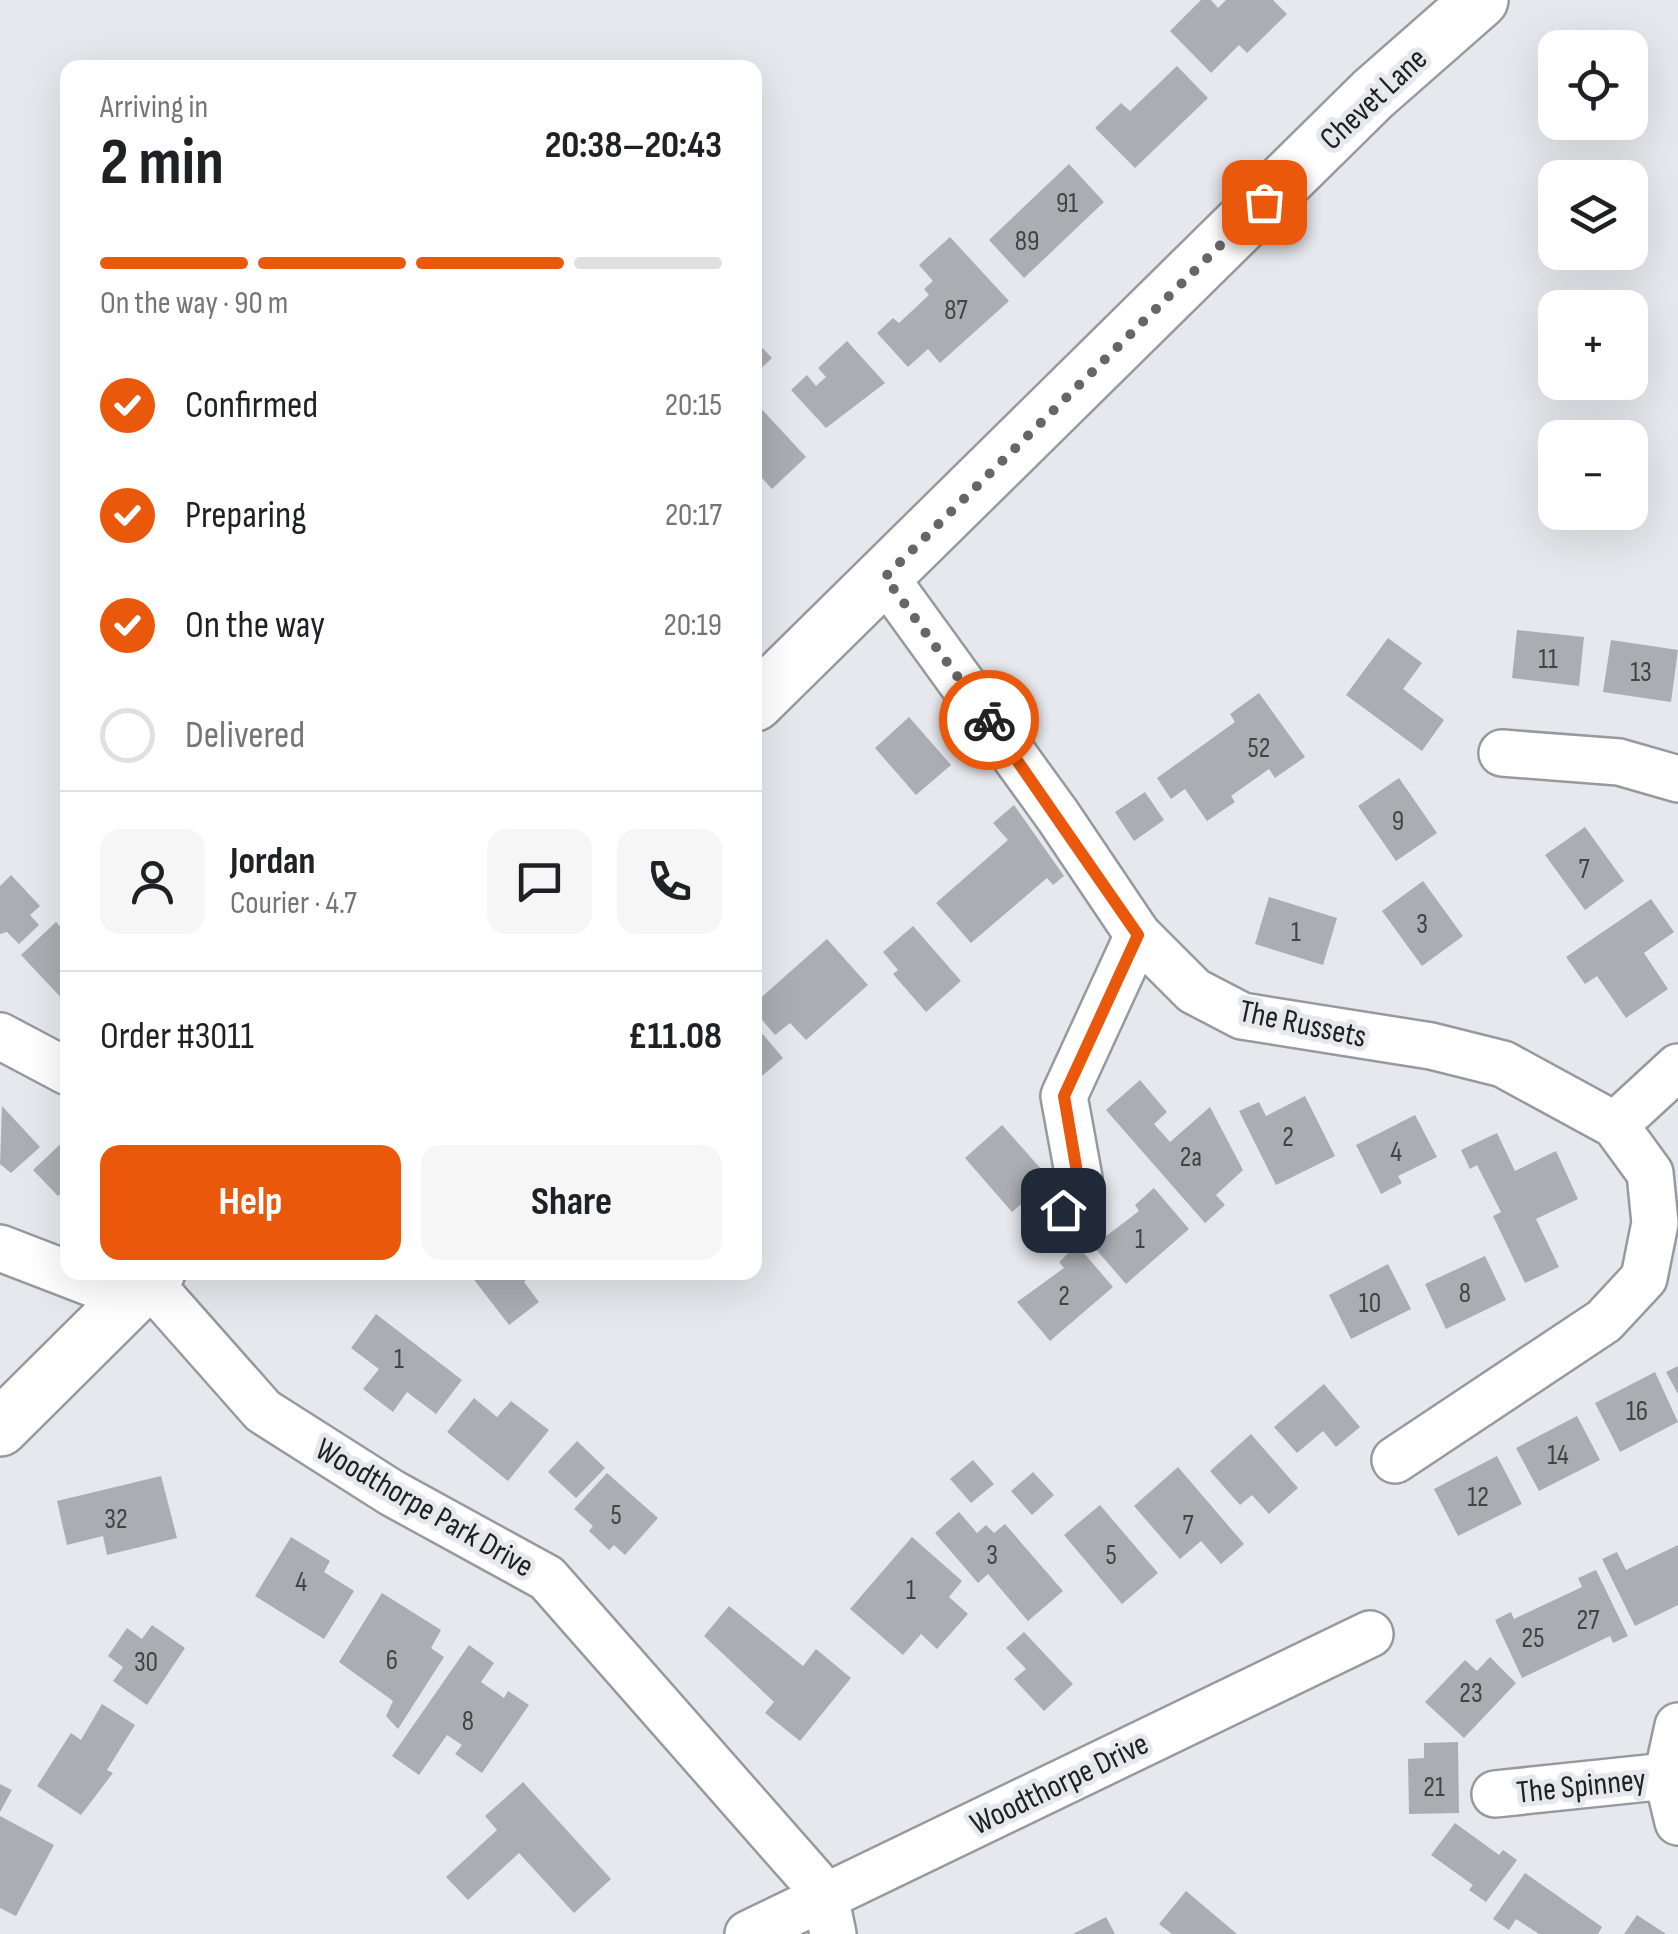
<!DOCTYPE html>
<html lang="en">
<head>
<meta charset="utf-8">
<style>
	:root { --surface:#fff; --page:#f6f6f6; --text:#202124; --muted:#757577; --line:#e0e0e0; --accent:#ea580c }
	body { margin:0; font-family:"Sofia Sans Condensed",sans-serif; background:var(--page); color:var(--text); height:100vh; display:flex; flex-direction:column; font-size:38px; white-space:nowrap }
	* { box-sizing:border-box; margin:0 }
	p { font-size:32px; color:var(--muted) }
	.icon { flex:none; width:55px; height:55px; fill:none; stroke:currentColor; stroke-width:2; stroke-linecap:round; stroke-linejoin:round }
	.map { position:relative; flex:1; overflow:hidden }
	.side { position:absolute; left:60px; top:60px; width:702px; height:1220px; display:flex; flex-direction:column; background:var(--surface); border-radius:20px; box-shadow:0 10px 40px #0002 }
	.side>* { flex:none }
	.fabs { position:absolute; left:1538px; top:30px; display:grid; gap:20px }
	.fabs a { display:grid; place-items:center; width:110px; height:110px; border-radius:20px; background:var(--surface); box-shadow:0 10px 40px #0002; font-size:50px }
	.pin { position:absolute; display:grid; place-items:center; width:85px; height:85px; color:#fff; margin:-42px; border-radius:20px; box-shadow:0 5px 15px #0006 }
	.courier { position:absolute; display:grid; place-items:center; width:100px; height:100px; margin:-50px; border:8px solid #ea580c; border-radius:50%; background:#fff; color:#222; box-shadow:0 2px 12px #0007 }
	.head em { font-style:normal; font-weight:700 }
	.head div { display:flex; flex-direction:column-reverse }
	.head { display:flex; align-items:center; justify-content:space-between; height:170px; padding:0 40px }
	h1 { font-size:65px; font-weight:700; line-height:75px }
	.bar { display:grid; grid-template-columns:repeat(4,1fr); gap:15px 10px; align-content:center; height:120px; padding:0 40px }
	.bar i { height:12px; border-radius:8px; background:var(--line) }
	.bar .active { background:var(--accent) }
	.bar p { grid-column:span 4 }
	.line { display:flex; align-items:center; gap:25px; padding:0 40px; border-top:2px solid var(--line) }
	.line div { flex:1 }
	.round { display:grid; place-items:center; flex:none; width:105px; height:105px; border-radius:20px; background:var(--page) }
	ol { padding:0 40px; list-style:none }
	li { display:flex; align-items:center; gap:30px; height:110px }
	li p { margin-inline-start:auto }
	li .icon { padding:10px; border-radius:50%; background:var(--accent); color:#fff; stroke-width:4 }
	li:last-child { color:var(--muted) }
	li i { width:55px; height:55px; border:5px solid var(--line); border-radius:50% }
	.button { display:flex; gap:20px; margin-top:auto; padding:20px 40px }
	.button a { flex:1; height:115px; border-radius:20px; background:var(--accent); color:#fff; font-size:40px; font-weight:700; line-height:115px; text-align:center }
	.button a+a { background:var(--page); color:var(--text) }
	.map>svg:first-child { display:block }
	.building { fill:#acadb2 }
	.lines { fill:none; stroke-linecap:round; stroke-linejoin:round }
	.street-casing { stroke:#98999e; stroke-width:50 }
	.secondary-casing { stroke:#98999e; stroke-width:60 }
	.street { stroke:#fff; stroke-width:45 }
	.secondary { stroke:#fff; stroke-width:55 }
	.done { stroke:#666669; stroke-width:10; stroke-dasharray:0 18 }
	.route { stroke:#ea580c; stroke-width:12 }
	.labels { text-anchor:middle; stroke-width:10; stroke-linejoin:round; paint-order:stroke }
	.number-label { font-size:28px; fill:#434346 }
	.street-label { font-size:32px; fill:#202022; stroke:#e7e8ed }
</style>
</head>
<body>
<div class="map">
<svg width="1678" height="1934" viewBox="0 0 1678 1934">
	<rect width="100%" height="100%" fill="#e7e8ed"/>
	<!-- building -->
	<g class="building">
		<polygon points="1201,0 1211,0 1218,8 1226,0 1273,0 1287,14 1247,53 1239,45 1211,73 1170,31"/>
		<polygon points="1177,66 1208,98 1135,168 1095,128 1121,103 1130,111"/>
		<polygon points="1069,164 1104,202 1024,278 989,240"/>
		<polygon points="950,237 1009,301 940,363 928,349 908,367 877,333 893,318 899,323 929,295 924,289 933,281 919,265"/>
		<polygon points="755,340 772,358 755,374"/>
		<polygon points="847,341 885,383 826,428 791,390 807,375 816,386 826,377 818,368"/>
		<polygon points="755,402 806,457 772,489 762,478 755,484"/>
		<polygon points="1517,630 1584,637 1579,686 1512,678"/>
		<polygon points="1388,638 1422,663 1403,689 1444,720 1422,751 1346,695"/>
		<polygon points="1611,640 1678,650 1671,702 1603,692"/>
		<polygon points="1259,693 1305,757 1275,778 1269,769 1231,796 1235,802 1207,821 1185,789 1171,799 1157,778 1235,722 1230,714"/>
		<polygon points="909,717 951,765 916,795 875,748"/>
		<polygon points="1399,778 1437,833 1396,861 1358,806"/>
		<polygon points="1145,792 1164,820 1134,841 1115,812"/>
		<polygon points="1014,805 1064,876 1053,885 1047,878 971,943 936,903 1008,840 993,823"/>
		<polygon points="1585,827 1624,881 1585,910 1545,855"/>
		<polygon points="11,875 40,906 30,915 39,925 19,944 7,932 0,934 0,886"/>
		<polygon points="1423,881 1463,936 1422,966 1382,911"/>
		<polygon points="1269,897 1337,918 1323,965 1255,944"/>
		<polygon points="1651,899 1674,932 1644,953 1668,989 1626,1018 1597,976 1585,984 1566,957"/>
		<polygon points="56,922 68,935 68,1005 21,955"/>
		<polygon points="913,926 961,981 926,1012 893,974 898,970 883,952"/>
		<polygon points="827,939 868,985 806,1040 790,1023 775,1035 755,1012 755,1003"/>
		<polygon points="755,1025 783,1058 755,1082"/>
		<polygon points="1140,1080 1167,1112 1154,1124 1170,1142 1210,1107 1243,1170 1216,1195 1225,1205 1205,1223 1106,1110"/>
		<polygon points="1305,1096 1335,1156 1276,1185 1239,1111 1259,1102 1266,1116"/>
		<polygon points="2,1106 40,1147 11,1173 0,1164"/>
		<polygon points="1415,1115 1437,1157 1398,1176 1402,1183 1381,1194 1356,1145"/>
		<polygon points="1002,1125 1050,1179 1012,1212 965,1158"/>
		<polygon points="1497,1133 1515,1171 1556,1151 1578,1199 1536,1219 1559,1267 1525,1283 1493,1216 1501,1212 1477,1165 1470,1169 1461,1150"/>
		<polygon points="68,1137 68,1187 58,1196 33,1170"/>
		<polygon points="1154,1188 1189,1229 1126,1284 1093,1246 1139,1211 1135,1205"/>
		<polygon points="1077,1245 1113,1287 1050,1341 1017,1302 1064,1268 1059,1262"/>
		<polygon points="1485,1256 1506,1300 1446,1329 1425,1284"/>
		<polygon points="1388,1264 1411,1309 1351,1339 1329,1295"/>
		<polygon points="468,1272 530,1272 532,1275 524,1282 539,1302 509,1325"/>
		<polygon points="376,1314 462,1380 436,1414 407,1392 393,1412 363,1389 379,1369 351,1348"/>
		<polygon points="1678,1366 1678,1394 1666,1372"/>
		<polygon points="1655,1372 1678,1422 1620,1452 1595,1403"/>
		<polygon points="1324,1384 1360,1427 1336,1447 1323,1431 1297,1453 1274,1427"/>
		<polygon points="474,1398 497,1417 511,1401 549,1430 508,1481 447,1432"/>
		<polygon points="1577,1416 1600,1460 1539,1491 1516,1448"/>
		<polygon points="1251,1434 1298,1488 1269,1514 1252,1495 1240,1505 1210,1471"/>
		<polygon points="577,1441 605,1468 576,1498 548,1472"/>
		<polygon points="1497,1456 1522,1504 1458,1536 1434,1489"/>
		<polygon points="973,1460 994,1484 971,1503 950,1479"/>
		<polygon points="1178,1467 1244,1544 1221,1564 1201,1541 1180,1559 1134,1506"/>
		<polygon points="1033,1472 1054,1495 1032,1515 1011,1491"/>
		<polygon points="607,1473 658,1518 625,1555 614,1545 609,1550 589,1531 593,1526 574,1509"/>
		<polygon points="161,1476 177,1538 107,1555 103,1536 67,1545 57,1501"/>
		<polygon points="1100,1505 1158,1573 1122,1604 1064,1535"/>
		<polygon points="959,1512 977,1533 986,1525 994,1533 1005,1524 1063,1591 1028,1621 988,1574 978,1583 935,1533"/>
		<polygon points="291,1537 330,1561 324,1572 354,1591 324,1639 255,1596"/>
		<polygon points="912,1537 962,1581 949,1597 968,1614 937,1649 921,1634 903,1655 850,1609"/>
		<polygon points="1678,1545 1678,1605 1635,1626 1602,1559 1617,1552 1626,1570"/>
		<polygon points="1596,1570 1628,1636 1613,1643 1610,1636 1522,1678 1495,1620 1511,1612 1514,1619 1582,1587 1578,1578"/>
		<polygon points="382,1593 441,1630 431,1648 444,1657 398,1729 386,1716 393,1701 339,1662"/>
		<polygon points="729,1606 803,1666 816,1649 851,1678 800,1741 765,1713 774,1702 704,1636"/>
		<polygon points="152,1625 185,1648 147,1705 113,1681 123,1667 108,1656 127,1628 142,1639"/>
		<polygon points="1024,1632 1073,1684 1044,1711 1014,1679 1026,1669 1006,1648"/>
		<polygon points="469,1645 494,1663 481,1682 504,1698 508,1691 529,1705 482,1773 455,1754 462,1745 447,1735 419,1775 392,1756"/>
		<polygon points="1490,1657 1516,1683 1464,1738 1425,1702 1465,1660 1477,1671"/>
		<polygon points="102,1704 135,1725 107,1770 113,1773 81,1815 37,1786 71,1733 81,1740"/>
		<polygon points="1458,1742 1459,1813 1409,1814 1408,1759 1424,1758 1424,1743"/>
		<polygon points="523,1782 611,1879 574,1913 519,1853 468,1900 446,1877 497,1830 485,1816"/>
		<polygon points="0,1784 12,1790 0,1812"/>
		<polygon points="0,1816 54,1845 16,1916 0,1908"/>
		<polygon points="1455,1823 1499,1855 1503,1850 1517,1860 1486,1902 1469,1890 1473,1885 1431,1855"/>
		<polygon points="1525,1873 1602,1927 1598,1934 1539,1934 1516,1919 1509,1930 1493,1919"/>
		<polygon points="1186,1891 1237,1934 1172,1934 1159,1924"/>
		<polygon points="1637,1915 1666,1934 1624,1934"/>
		<polygon points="1106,1917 1115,1934 1073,1934"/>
	</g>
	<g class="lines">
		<!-- street casing -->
		<g class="street-casing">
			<g id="street">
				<polyline points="885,577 1058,816 1138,935 1194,991 1242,1016 1431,1046 1503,1064 1615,1125 1650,1173 1655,1223 1644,1278 1604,1321 1395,1460"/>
				<polyline points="1502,753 1619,762 1678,779"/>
				<polyline points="0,1036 68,1072"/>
				<polyline points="1615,1125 1678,1067"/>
				<polyline points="1063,1210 1079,1178 1064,1096 1138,935"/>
				<polyline points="0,1248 130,1298"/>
				<polyline points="148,1281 263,1411 392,1493 547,1578 811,1878 825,1895 833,1934"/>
				<polyline points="1678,1726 1667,1776 1678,1822"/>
				<polyline points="1495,1794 1667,1776"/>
				<polyline points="748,1934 1370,1634"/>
			</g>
		</g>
		<!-- secondary casing -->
		<g class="secondary-casing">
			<g id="secondary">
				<polyline points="755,703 1373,94 1480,0"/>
				<polyline points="0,1428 157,1272"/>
			</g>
		</g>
		<!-- street -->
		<use href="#street" class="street"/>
		<!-- secondary -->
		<use href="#secondary" class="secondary"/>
	</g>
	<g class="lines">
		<!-- done -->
		<polyline class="done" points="989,720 885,577 1264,202"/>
		<!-- route -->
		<polyline class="route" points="989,720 1138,935 1064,1096 1078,1178 1063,1210"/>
	</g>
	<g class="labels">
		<!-- number labels -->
		<g class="number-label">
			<text x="1067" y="212">91</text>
			<text x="1027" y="250">89</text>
			<text x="956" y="319">87</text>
			<text x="1548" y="668">11</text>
			<text x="1641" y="681">13</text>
			<text x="1259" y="757">52</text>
			<text x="1398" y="830">9</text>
			<text x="1584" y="878">7</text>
			<text x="1422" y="933">3</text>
			<text x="1296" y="941">1</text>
			<text x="1288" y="1146">2</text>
			<text x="1396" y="1161">4</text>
			<text x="1191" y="1166">2a</text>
			<text x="1140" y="1248">1</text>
			<text x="1465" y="1302">8</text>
			<text x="1064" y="1305">2</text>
			<text x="1370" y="1312">10</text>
			<text x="399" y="1368">1</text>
			<text x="1637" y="1420">16</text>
			<text x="1558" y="1464">14</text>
			<text x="1478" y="1506">12</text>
			<text x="616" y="1524">5</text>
			<text x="116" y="1528">32</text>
			<text x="1188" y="1534">7</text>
			<text x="992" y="1564">3</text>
			<text x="1111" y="1564">5</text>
			<text x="301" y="1591">4</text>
			<text x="911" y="1599">1</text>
			<text x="1588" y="1629">27</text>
			<text x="1533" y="1647">25</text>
			<text x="392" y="1669">6</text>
			<text x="146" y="1671">30</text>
			<text x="1471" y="1702">23</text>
			<text x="468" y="1730">8</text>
			<text x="1434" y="1796">21</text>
		</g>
		<!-- street labels -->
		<g class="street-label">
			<text transform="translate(1373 98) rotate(-43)" y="11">Chevet Lane</text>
			<text transform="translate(1303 1023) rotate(12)" y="11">The Russets</text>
			<text transform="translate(425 1507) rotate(30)" y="11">Woodthorpe Park Drive</text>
			<text transform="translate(1059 1783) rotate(-26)" y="11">Woodthorpe Drive</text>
			<text transform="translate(1581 1785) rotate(-6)" y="11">The Spinney</text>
		</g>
	</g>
</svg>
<div class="fabs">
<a><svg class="icon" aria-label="locate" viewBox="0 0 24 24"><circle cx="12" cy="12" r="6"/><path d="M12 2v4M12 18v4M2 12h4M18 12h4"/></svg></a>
<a><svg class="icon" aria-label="layers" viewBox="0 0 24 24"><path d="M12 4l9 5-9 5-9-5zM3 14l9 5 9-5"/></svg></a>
<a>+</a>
<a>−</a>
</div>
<div class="pin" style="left:1264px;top:202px;background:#ea580c"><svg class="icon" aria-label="bag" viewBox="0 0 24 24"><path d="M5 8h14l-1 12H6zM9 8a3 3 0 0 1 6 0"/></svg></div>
<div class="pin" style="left:1063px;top:1210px;background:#1f2937"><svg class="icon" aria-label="home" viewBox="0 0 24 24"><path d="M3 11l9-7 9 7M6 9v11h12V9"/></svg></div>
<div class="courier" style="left:989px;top:720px"><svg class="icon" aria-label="bike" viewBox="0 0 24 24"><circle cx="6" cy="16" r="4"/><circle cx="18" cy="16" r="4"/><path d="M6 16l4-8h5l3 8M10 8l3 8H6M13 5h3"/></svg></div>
<section class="side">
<div class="head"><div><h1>2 min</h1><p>Arriving in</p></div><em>20:38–20:43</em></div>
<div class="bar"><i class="active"></i><i class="active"></i><i class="active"></i><i></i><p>On the way · 90 m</p></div>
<ol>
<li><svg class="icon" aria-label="check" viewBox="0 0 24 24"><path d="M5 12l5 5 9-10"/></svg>Confirmed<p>20:15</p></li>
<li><svg class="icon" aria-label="check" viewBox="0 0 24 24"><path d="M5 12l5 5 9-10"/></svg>Preparing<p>20:17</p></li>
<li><svg class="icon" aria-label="check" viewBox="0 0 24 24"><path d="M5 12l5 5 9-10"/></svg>On the way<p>20:19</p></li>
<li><i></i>Delivered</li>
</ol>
<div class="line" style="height:180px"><a class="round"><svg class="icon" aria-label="person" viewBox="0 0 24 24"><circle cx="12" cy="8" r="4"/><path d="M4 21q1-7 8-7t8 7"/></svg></a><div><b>Jordan</b><p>Courier · 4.7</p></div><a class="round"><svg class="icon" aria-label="chat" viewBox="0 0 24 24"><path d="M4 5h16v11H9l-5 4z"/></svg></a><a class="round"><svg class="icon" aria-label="phone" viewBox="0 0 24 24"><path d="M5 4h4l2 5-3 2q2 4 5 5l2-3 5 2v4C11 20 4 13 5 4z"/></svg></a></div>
<div class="line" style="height:130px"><div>Order #3011</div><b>£11.08</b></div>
<div class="button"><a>Help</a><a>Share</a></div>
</section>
</div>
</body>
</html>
